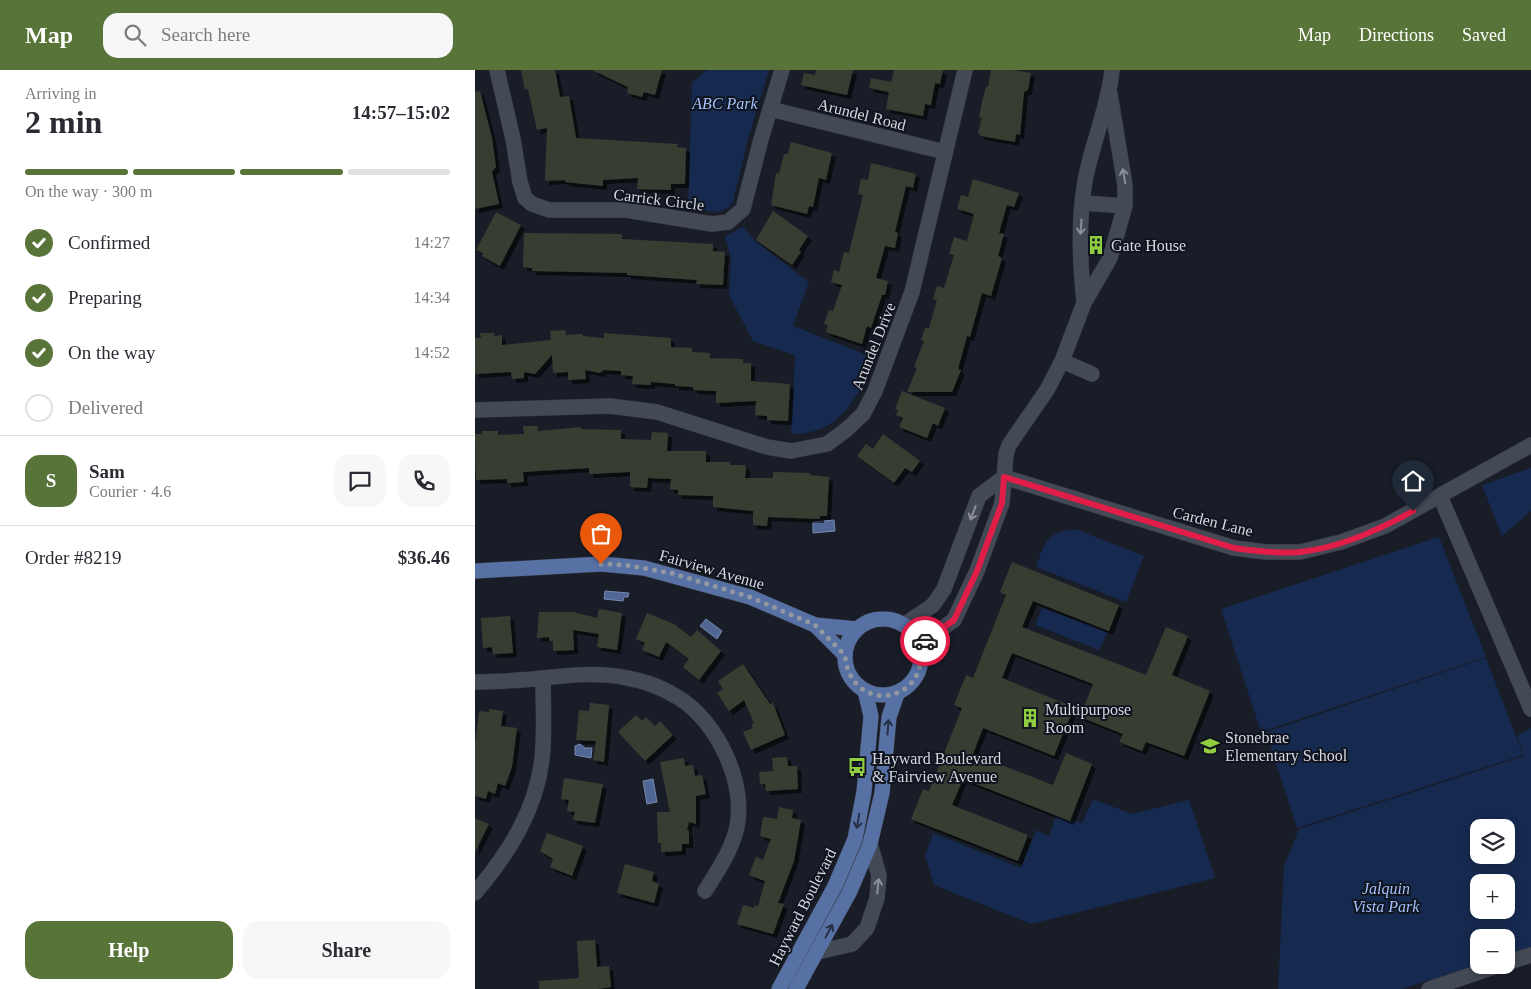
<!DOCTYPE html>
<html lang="en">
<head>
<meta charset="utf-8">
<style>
	:root { --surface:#fff; --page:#f7f7f7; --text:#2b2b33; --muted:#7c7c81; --line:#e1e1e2; --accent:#597439 }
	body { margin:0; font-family:"Times New Roman",serif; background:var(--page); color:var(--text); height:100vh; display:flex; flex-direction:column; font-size:19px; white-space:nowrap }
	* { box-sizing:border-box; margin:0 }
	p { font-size:16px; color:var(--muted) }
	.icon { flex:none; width:28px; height:28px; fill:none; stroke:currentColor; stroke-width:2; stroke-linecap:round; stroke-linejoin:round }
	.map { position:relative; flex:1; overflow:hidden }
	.panel { display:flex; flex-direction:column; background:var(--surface); width:475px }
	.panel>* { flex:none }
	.controls { position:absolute; left:995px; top:749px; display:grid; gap:10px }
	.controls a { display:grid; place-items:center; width:45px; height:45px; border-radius:10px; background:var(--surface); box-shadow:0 2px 8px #0003; font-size:25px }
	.pin { position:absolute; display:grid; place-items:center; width:42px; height:42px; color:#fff; margin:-51px -21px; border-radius:50% 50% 50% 0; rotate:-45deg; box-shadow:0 0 5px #0007 }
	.pin .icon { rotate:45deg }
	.courier { position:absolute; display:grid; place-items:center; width:50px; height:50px; margin:-25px; border:4px solid #e11d48; border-radius:50%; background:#fff; color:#222; box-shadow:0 1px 6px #0007 }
	.head em { font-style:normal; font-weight:800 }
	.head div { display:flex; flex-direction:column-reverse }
	.head { display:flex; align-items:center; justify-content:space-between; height:85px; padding:0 25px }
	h1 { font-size:32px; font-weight:800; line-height:38px }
	.bar { display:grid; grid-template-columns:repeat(4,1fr); gap:8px 5px; align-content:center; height:60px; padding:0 25px }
	.bar i { height:6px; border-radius:4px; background:var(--line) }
	.bar .active { background:var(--accent) }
	.bar p { grid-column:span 4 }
	.line { display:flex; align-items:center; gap:12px; padding:0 25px; border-top:1px solid var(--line) }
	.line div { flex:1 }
	.round { display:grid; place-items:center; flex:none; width:52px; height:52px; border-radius:15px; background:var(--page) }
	ol { padding:0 25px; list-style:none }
	li { display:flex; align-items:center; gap:15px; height:55px }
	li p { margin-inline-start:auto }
	li .icon { padding:5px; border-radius:50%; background:var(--accent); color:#fff; stroke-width:4 }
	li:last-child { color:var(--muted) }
	li i { width:28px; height:28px; border:2px solid var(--line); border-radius:50% }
	.cta { display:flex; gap:10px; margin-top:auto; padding:10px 25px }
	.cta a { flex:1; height:58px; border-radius:15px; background:var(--accent); color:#fff; font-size:20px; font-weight:800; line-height:58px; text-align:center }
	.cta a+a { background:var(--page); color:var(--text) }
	header { display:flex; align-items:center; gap:30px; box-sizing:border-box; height:70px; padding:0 25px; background:var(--accent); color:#fff }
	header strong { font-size:24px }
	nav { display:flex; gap:28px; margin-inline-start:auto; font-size:18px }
	.search { width:350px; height:45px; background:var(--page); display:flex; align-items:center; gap:12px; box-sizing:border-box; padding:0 18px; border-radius:15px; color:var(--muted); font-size:19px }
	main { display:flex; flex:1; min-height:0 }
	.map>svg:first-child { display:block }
	.green { fill:#16294f; fill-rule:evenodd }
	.water { fill:#506796; stroke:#7889ac }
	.building { fill:#373e32; filter:url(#shadow) }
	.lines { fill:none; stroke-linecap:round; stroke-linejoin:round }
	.minor-casing { stroke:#363942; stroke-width:16 }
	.major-casing { stroke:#363942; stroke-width:16 }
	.minor { stroke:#434955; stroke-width:15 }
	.major { stroke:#5771a5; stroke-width:15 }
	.oneway { stroke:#8c909a }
	.oneway2 { stroke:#253046 }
	.done { stroke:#9297a0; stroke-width:5; stroke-dasharray:0 9 }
	.route { stroke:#e11d48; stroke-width:6 }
	.labels { text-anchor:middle; stroke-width:4; stroke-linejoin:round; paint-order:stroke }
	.park-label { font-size:16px; font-style:italic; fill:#a3c0fa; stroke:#0f141e }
	.street-label { font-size:16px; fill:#d4d8e0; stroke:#0f141e }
	.poi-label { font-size:16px; fill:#d4d8e0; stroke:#0f141e; text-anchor:start }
</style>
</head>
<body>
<header>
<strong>Map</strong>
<div class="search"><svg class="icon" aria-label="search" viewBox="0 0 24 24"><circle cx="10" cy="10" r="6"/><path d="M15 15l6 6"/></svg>Search here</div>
<nav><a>Map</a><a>Directions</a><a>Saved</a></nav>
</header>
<main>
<section class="panel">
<div class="head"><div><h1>2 min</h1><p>Arriving in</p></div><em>14:57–15:02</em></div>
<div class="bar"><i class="active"></i><i class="active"></i><i class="active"></i><i></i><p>On the way · 300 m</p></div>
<ol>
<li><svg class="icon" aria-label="check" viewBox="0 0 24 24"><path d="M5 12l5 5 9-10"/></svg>Confirmed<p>14:27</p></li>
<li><svg class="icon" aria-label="check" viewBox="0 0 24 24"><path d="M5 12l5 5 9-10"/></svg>Preparing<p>14:34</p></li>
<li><svg class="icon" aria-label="check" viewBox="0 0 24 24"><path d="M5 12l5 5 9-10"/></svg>On the way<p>14:52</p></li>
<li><i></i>Delivered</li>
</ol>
<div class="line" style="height:90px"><b class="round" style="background:var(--accent);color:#fff">S</b><div><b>Sam</b><p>Courier · 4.6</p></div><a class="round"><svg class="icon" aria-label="chat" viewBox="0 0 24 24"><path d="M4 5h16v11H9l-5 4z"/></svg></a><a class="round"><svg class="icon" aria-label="phone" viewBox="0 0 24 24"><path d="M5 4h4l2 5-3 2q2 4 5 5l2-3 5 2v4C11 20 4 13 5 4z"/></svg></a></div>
<div class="line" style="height:65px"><div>Order #8219</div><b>$36.46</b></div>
<div class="cta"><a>Help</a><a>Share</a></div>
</section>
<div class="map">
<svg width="1056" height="919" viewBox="0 0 1056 919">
	<defs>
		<filter id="shadow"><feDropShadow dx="4" dy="4" stdDeviation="0" flood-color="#0009"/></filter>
	</defs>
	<rect width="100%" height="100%" fill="#181d28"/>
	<!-- green -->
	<g class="green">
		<path d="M232,0h62l-21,69 -15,63c-11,16 -29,8 -45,5l4,-124z"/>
		<path d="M268,157l13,15 53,40 -16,44 79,31c-10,40 -35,79 -81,77l4,-79 -42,-14 -24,-46 2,-37 -6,-22z"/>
		<polygon points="1056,398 1056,441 1027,466 1007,415"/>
		<path d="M600,459l69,27 -18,46 -90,-35c10,-27 9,-33 39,-38z"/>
		<polygon points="964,467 1011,587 786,662 746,539"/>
		<polygon points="567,538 632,562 624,580 560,555"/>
		<polygon points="1011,588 1048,685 822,758 791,662"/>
		<path d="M1056,658v221l-25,8v-19h-27l1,27 -79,24h-123l6,-123 15,-37 225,-73 -7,-20zM1004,758h27v27h-27zM1004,812h27v28h-27z"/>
		<polygon points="618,729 657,744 714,730 740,808 556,854 459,815 450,786 458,763 546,798 561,760 574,766 581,746 607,753"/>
	</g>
	<!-- water -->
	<g class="water">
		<polygon points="359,450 360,461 338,463 338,452"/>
		<polygon points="130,521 154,523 153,527 149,527 148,531 129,529"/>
		<polygon points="231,549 247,561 242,569 225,556"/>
		<polygon points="105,674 110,678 117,678 116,688 100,685 100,676"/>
		<polygon points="178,709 182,732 172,734 168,711"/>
	</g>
	<!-- building -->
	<g class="building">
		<polygon points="46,0 80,0 85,27 94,26 101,68 203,74 202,77 211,78 210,114 196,114 196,120 162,119 163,108 128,110 128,116 90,112 90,110 70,111 72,58 62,60 53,19 50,20"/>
		<polygon points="117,0 187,0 180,25 169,22 167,27 152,23 153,17"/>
		<polygon points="341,0 378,0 372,25 326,15 329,3 340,5"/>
		<polygon points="419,0 468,0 465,14 460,13 456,35 450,34 448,46 411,39 414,22 394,18 396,8 416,12"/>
		<polygon points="516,0 539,0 556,3 553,20 549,22 545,65 541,64 540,72 506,66 503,63 507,48 504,47 507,32 511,17 513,17"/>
		<polygon points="5,21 17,68 21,97 17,102 24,134 0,139 0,22"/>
		<polygon points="316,72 357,83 351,110 344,108 338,137 334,136 332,144 296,135 301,103 304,104 309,84 313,84"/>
		<polygon points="396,93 441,104 438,118 431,116 420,162 423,163 420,178 410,176 401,208 413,211 410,225 407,225 396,258 392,256 387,274 351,262 353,255 349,254 354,240 358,241 367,215 356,212 359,200 364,202 369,182 374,183 388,125 383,124 386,109 393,110"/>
		<polygon points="498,109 544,123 539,137 532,135 524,163 529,164 523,186 527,188 516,226 507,223 495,267 492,266 483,299 486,300 477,322 432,322 442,298 439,297 449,271 446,270 450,258 454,258 462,230 458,229 462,216 469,218 479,185 474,184 479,167 492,171 499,144 482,139 486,125 493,127"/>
		<polygon points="298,141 333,166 324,180 326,182 317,195 281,170"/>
		<polygon points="21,142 46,155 25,196 7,186 8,183 1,180"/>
		<polygon points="49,163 147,164 147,169 238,174 238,181 250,182 248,215 221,214 222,210 152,205 152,203 57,201 57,198 48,197"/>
		<polygon points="615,169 629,171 627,182 615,180"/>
		<polygon points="90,260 91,265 108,264 108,266 129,268 129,263 196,268 196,277 217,278 217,282 235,283 235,288 268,289 268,293 276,293 276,311 315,314 313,351 292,350 292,346 280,345 281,331 241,333 241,321 218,320 218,317 200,316 200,314 176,312 176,315 157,314 158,306 146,305 146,301 129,300 125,303 110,300 111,309 93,310 93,302 78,303 77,285 60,304 49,302 49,308 37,309 36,302 0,304 0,268 6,268 5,263 19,263 19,266 27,265 27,275 76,270 75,261"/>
		<polygon points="427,321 470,338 463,356 458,353 452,368 424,357 428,348 421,345 423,340 420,339"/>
		<polygon points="48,356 63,356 63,361 106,357 106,359 146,360 146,369 176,370 177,362 193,363 192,381 231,381 231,392 255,392 255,395 270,395 271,398 270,408 298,408 298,402 335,403 335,405 354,407 352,446 345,446 345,449 293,447 292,456 278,455 278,441 238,437 238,426 203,425 203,420 195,419 196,409 173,408 172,418 155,417 155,402 114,404 114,398 48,402 49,412 32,413 32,409 1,410 0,364 7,364 7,361 23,361 23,365 49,364"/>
		<polygon points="408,364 445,391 437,402 430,398 419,413 382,386 391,374 398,379"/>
		<polygon points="537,492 644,535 634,561 558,531 547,557 671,605 691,557 713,566 697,605 735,621 709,686 671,672 667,681 644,672 648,664 605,647 618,614 537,583 527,608 599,637 579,686 508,658 498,684 578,715 591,683 617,694 595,751 488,709 477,735 553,765 543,791 436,749 448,719 454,721 487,638 479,635 491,605 498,608 531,525 525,522"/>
		<polygon points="124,539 147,543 142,580 122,577 124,564 98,560 99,580 78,581 78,571 74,571 74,567 62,568 64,542 98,542 122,548"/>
		<polygon points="172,543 199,554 216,567 222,560 246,581 224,610 208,597 214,589 191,572 184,587 167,580 170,573 161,569"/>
		<polygon points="35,546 38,583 18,584 17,577 8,578 6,548"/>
		<polygon points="268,594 295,634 298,633 310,665 276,680 268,662 278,658 276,654 279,653 269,630 254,641 242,623 248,619 243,611"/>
		<polygon points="115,633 134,635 129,692 118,690 121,671 101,670 104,640 114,641"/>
		<polygon points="14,639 28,641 26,656 42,658 37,697 30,716 23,713 20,724 13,721 11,729 0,726 0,673 4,641 14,642"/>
		<polygon points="161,645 167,651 171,647 180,656 185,651 198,665 170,691 143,662"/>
		<polygon points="312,687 313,696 322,696 323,719 291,721 290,714 285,714 284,702 298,701 297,688"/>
		<polygon points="209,688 210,696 218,695 220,706 227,705 231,724 221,726 221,754 214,752 212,760 214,761 214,774 207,774 207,781 186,782 186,773 183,773 182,742 195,742 185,692"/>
		<polygon points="89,708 128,714 120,753 98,750 100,742 92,741 94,730 86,729"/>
		<polygon points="304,737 318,740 317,748 326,750 319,791 303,833 309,834 298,864 262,854 268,835 279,838 280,835 283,836 290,811 274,805 281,787 288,790 296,769 285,766 288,747 302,749"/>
		<polygon points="0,748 14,754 0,782"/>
		<polygon points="72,763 108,776 97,806 75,797 78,789 65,781"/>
		<polygon points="150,794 179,802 177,811 184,814 179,833 142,823"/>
		<polygon points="120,870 122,897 134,896 136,917 123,919 64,919 64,911 104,908 102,871"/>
	</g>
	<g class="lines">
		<!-- minor casing -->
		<g class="minor-casing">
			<g id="minor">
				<polyline points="22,0 38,69 45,112 50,128 57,134 74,140 151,140 237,154 253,152 268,139 286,69 307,0"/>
				<polyline points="295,39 470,82"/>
				<polyline points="608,133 650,136"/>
				<path d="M609,233c-4,-41 -6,-81 1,-122 7,-38 23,-72 27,-111"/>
				<polyline points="587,291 617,304"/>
				<polyline points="0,340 135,336 182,342 292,377 316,381 352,374 371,360 388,344 400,321 437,222 490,0"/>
				<polyline points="529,407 759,478 791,482 825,482 866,472 910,456 1056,375"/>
				<polyline points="965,426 1056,639"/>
				<polyline points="429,555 458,535 469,519 504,426 529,407"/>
				<polyline points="445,574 479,550 502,501 527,433 531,384 534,375 572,320 587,291 609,233 635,188 650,136 650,115 635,24"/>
				<path d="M0,612c23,-1 46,-1 68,-4 28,-3 57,-6 84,0 19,3 36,10 52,20 39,24 69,88 57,133 -6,22 -19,41 -31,60"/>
				<path d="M0,823c33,-39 61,-82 67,-134 3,-26 1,-54 1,-81"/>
				<polyline points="342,882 377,874 392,858 402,828 404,805 395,774"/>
				<polyline points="1031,893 1056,885"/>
				<polyline points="954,919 1025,895"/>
			</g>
		</g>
		<!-- major casing -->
		<g class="major-casing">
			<g id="major">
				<polyline points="0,501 126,494 169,498 275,527 340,555 382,559"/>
				<circle cx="408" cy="587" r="38"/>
				<polyline points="340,555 370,585"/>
				<polyline points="304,919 360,816 380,769 389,722 396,646 390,621"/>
				<polyline points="321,919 374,823 395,774 407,723 414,647 422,624"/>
			</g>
		</g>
		<!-- minor -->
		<use href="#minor" class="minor"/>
		<!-- major -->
		<use href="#major" class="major"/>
	</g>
	<!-- one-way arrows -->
	<defs><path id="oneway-shaft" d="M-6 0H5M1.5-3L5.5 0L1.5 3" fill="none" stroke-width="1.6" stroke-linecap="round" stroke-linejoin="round" transform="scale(1.25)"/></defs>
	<g class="oneway">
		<use href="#oneway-shaft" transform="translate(649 106) rotate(-100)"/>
		<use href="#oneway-shaft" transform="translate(606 157) rotate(94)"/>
		<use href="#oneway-shaft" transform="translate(498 443) rotate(111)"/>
		<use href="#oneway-shaft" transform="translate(403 816) rotate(-84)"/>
	</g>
	<g class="oneway2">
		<use href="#oneway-shaft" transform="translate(413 657) rotate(-86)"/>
		<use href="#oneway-shaft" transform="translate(383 751) rotate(100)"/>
		<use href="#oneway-shaft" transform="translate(354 861) rotate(-62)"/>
	</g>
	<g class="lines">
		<!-- done -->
		<path class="done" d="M126,494l24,1 46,8 79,24 65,28 30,30c5,61 86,50 75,-11l5,-3"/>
		<!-- route -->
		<path class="route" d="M450,571l29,-21 23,-49 25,-68 2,-26 230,71c21,3 44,6 66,4 39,-4 79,-22 113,-41"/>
	</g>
	<!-- icons -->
	<defs>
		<g id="building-bare" transform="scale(1.5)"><path d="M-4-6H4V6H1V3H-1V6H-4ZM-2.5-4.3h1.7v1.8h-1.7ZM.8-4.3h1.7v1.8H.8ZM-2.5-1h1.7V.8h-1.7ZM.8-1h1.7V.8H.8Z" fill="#91cd40" stroke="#0f141e" stroke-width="2.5" paint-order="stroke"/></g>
		<g id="school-bare" transform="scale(1.5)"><path d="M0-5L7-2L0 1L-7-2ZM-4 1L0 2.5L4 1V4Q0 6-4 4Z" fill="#91cd40" stroke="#0f141e" stroke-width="2.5" paint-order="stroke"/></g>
		<g id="bus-bare" transform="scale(1.5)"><path d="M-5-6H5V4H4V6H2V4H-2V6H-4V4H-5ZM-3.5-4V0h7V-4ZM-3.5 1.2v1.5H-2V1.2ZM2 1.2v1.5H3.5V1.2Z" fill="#91cd40" stroke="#0f141e" stroke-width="2.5" paint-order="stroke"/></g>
	</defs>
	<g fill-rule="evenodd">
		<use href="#building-bare" x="621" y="175"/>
		<use href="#building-bare" x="555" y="648"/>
		<use href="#school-bare" x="735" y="676"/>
		<use href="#bus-bare" x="382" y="697"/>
	</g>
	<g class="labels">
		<!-- park labels -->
		<g class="park-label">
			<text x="250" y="39">ABC Park</text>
			<text x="911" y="824">Jalquin<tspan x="911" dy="18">Vista Park</tspan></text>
		</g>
		<!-- street labels -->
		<g class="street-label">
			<text transform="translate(387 44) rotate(14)" y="6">Arundel Road</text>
			<text transform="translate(184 129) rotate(7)" y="6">Carrick Circle</text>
			<text transform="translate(398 276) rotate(-68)" y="6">Arundel Drive</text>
			<text transform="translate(738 451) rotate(14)" y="6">Carden Lane</text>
			<text transform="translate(237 499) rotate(16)" y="6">Fairview Avenue</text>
			<text transform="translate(327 837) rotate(-63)" y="6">Hayward Boulevard</text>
		</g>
		<!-- poi labels -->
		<g class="poi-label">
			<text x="636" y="181">Gate House</text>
			<text x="570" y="645">Multipurpose<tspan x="570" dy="18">Room</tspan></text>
			<text x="750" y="673">Stonebrae<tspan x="750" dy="18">Elementary School</tspan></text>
			<text x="397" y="694">Hayward Boulevard<tspan x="397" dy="18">&amp; Fairview Avenue</tspan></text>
		</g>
	</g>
</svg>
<div class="controls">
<a><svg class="icon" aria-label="layers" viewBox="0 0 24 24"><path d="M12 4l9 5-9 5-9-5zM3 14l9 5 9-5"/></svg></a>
<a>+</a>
<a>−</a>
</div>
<div class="pin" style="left:126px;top:494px;background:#ea580c"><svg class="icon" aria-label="bag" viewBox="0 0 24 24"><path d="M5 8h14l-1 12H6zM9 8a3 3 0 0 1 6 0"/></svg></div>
<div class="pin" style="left:938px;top:441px;background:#1f2937"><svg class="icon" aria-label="home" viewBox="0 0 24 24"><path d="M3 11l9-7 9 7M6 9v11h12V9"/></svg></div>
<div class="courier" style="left:450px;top:571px"><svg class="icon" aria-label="car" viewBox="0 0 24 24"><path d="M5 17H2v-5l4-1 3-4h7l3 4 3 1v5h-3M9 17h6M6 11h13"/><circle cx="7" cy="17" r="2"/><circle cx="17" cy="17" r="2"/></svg></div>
</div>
</main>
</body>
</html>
